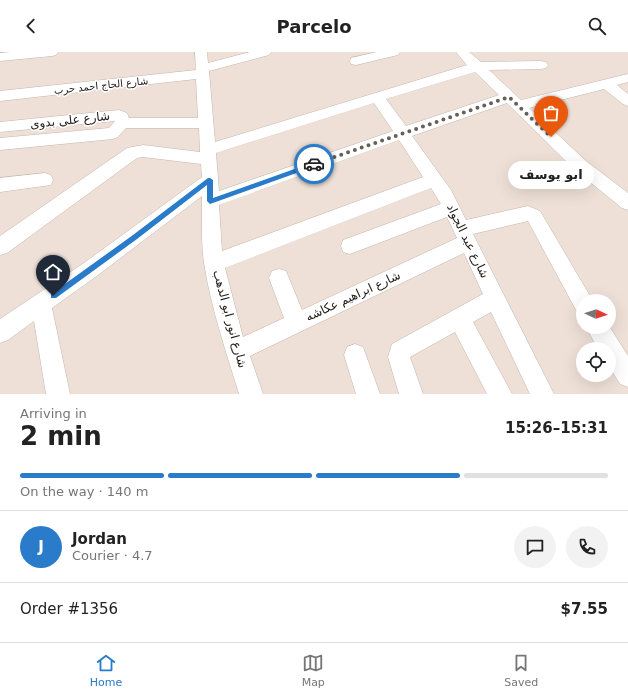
<!DOCTYPE html>
<html lang="en">
<head>
<meta charset="utf-8">
<style>
	:root { --surface:#fff; --page:#f2f2f2; --text:#222; --muted:#767676; --line:#e0e0e0; --accent:#2a7bca }
	body { margin:0; font-family:"DejaVu Sans",Cairo,sans-serif; background:var(--page); color:var(--text); height:100vh; display:flex; flex-direction:column; font-size:15px; white-space:nowrap }
	* { box-sizing:border-box; margin:0 }
	p { font-size:13px; color:var(--muted) }
	.icon { flex:none; width:22px; height:22px; fill:none; stroke:currentColor; stroke-width:2; stroke-linecap:round; stroke-linejoin:round }
	.map { position:relative; height:342px; overflow:hidden }
	.details { display:flex; flex-direction:column; background:var(--surface); flex:1 }
	.details>* { flex:none }
	.needle { width:26px; rotate:94deg }
	.controls { position:absolute; left:576px; top:242px; display:grid; gap:8px }
	.controls a { display:grid; place-items:center; width:40px; height:40px; border-radius:50%; background:var(--surface); box-shadow:0 4px 16px #0002; font-size:20px }
	.pin { position:absolute; display:grid; place-items:center; width:34px; height:34px; color:#fff; margin:-41px -17px; border-radius:50% 50% 50% 0; rotate:-45deg; box-shadow:0 0 4px #0007 }
	.pin .icon { rotate:45deg }
	.courier { position:absolute; display:grid; place-items:center; width:40px; height:40px; margin:-20px; border:3px solid #2a7bca; border-radius:50%; background:#fff; color:#222; box-shadow:0 1px 5px #0007 }
	.bubble { position:absolute; height:28px; border-radius:14px; background:var(--surface); box-shadow:0 4px 16px #0002; font-size:13px; font-weight:800; line-height:28px; text-align:center }
	.summary em { font-style:normal; font-weight:800 }
	.summary div { display:flex; flex-direction:column-reverse }
	.summary { display:flex; align-items:center; justify-content:space-between; height:68px; padding:0 20px }
	h1 { font-size:26px; font-weight:800; line-height:30px }
	.bar { display:grid; grid-template-columns:repeat(4,1fr); gap:6px 4px; align-content:center; height:48px; padding:0 20px }
	.bar i { height:5px; border-radius:3px; background:var(--line) }
	.bar .selected { background:var(--accent) }
	.bar p { grid-column:span 4 }
	.line { display:flex; align-items:center; gap:10px; padding:0 20px; border-top:1px solid var(--line) }
	.line div { flex:1 }
	.round { display:grid; place-items:center; flex:none; width:42px; height:42px; border-radius:21px; background:var(--page) }
	header { display:flex; justify-content:space-between; align-items:center; height:52px; padding:0 20px; background:var(--surface); font-size:18px; font-weight:800 }
	.dock { display:flex; justify-content:space-around; align-items:center; height:56px; border-top:1px solid var(--line); background:var(--surface); font-size:11px; color:var(--muted) }
	.dock a { display:grid; justify-items:center; gap:2px }
	.dock .selected { color:var(--accent) }
	.map>svg:first-child { display:block }
	.lines { fill:none; stroke-linecap:round; stroke-linejoin:round }
	.minor-casing { stroke:#c3b6ad; stroke-width:1 }
	.minor { fill:#fff; fill-rule:evenodd }
	.route { fill:#2a7bca }
	.done { stroke:#67605a; stroke-width:4; stroke-dasharray:0 7.2 }
	.labels { text-anchor:middle; stroke-width:3; stroke-linejoin:round; paint-order:stroke }
	.far-street-label { font-size:10px; fill:#1f1b17; stroke:#fff }
	.street-label { font-size:12px; fill:#1f1b17; stroke:#fff }
</style>
</head>
<body>
<header><svg class="icon" aria-label="back" viewBox="0 0 24 24"><path d="M15 5l-7 7 7 7"/></svg>Parcelo<svg class="icon" aria-label="search" viewBox="0 0 24 24"><circle cx="10" cy="10" r="6"/><path d="M15 15l6 6"/></svg></header>
<div class="map">
<svg width="628" height="342" viewBox="0 0 628 342">
	<rect width="100%" height="100%" fill="#eee0d7"/>
	<g class="lines">
		<!-- minor casing -->
		<g class="minor-casing">
			<g id="minor">
				<polygon points="11,0 58,0 56,3 52,4 0,9 0,1"/>
				<path d="M195,0h12l1,11 42,-11h21l-2,3 -60,16 6,71 252,-77 -11,-13h13l12,10 60,-1 5,1 2,3 -2,3 -5,1 -52,1 32,30 107,-26v8l-11,3 11,9v12l-5,-2 -19,-15 -75,19 57,53 42,32v17l-6,-2 -48,-39 -67,-66 -95,33 39,54 15,30 62,-14 12,5 50,85 2,5h-9v12l-7,-3 -48,-89 -55,13 81,160h-24l-39,-82 -18,10 39,72h-25l-32,-62 -45,25 13,37h-24l-11,-37 4,-13 91,-50 -19,-41 -214,103 13,38h-24c-13,-43 -28,-86 -35,-131 -3,-22 -2,-45 -2,-67l-104,79 -46,33 18,86h-24l-12,-73 -26,19 -8,3v-24l84,-56 118,-86 -1,-13 -58,-7 -6,1 -130,95 -7,2v-19l127,-88 16,-3 57,7 -1,-24h-73l-8,9 -5,2 -113,11v-12l109,-10 6,-7 -115,11v-10l119,-12 8,3 2,5h69l-2,-39 -196,22v-10l196,-21zM475,20l24,23 -93,31 -20,-27zM374,51l19,28 -174,60 -3,-38zM399,88l24,37 -201,74 -3,-46zM431,136l10,16 -98,36 -2,6 2,6 7,2 97,-37 10,21 -155,72 -16,-39 -7,-2 -7,2 -3,7 15,40 -41,19 -18,-69z"/>
				<polygon points="377,0 400,0 398,3 356,13 351,12 350,9 351,6"/>
				<polygon points="45,121 51,123 53,128 51,133 0,140 0,126"/>
				<polygon points="609,274 628,304 628,335 620,332 609,314 609,297 598,297 586,275"/>
				<polygon points="355,292 363,295 380,342 356,342 344,303 347,295"/>
			</g>
		</g>
		<!-- minor -->
		<use href="#minor" class="minor"/>
	</g>
	<!-- route -->
	<polygon class="route" points="314,110 317,112 316,114 210,152 207,149 207,133 137,187 56,246 51,246 51,242 133,183 208,126 210,126 213,128 213,146"/>
	<g class="lines">
		<!-- done -->
		<polyline class="done" points="314,112 509,45 551,85"/>
	</g>
	<g class="labels">
		<!-- far-street labels -->
		<g class="far-street-label">
			<text transform="translate(101 33) rotate(-6)" y="4">شارع الحاج احمد حرب</text>
		</g>
		<!-- street labels -->
		<g class="street-label">
			<text transform="translate(70 68) rotate(-6)" y="4">شارع على بدوى</text>
			<text transform="translate(468 189) rotate(64)" y="4">شارع عبد الجواد</text>
			<text transform="translate(353 244) rotate(-25)" y="4">شارع ابراهيم عكاشه</text>
			<text transform="translate(230 267) rotate(75)" y="4">شارع انور ابو الدهب</text>
		</g>
	</g>
</svg>
<div class="controls">
<a><svg class="needle" viewBox="-14 -14 28 28"><path d="M0-13l5 13h-10z" fill="#e53935"/><path d="M0 13l5-13h-10z" fill="#767676"/></svg></a>
<a><svg class="icon" aria-label="locate" viewBox="0 0 24 24"><circle cx="12" cy="12" r="6"/><path d="M12 2v4M12 18v4M2 12h4M18 12h4"/></svg></a>
</div>
<div class="pin" style="left:551px;top:85px;background:#ea580c"><svg class="icon" aria-label="bag" viewBox="0 0 24 24"><path d="M5 8h14l-1 12H6zM9 8a3 3 0 0 1 6 0"/></svg></div>
<div class="pin" style="left:53px;top:244px;background:#1f2937"><svg class="icon" aria-label="home" viewBox="0 0 24 24"><path d="M3 11l9-7 9 7M6 9v11h12V9"/></svg></div>
<div class="courier" style="left:314px;top:112px"><svg class="icon" aria-label="car" viewBox="0 0 24 24"><path d="M5 17H2v-5l4-1 3-4h7l3 4 3 1v5h-3M9 17h6M6 11h13"/><circle cx="7" cy="17" r="2"/><circle cx="17" cy="17" r="2"/></svg></div>
<div class="bubble" style="left:508px;top:109px;width:86px">ابو يوسف</div>
</div>
<section class="details">
<div class="summary"><div><h1>2 min</h1><p>Arriving in</p></div><em>15:26–15:31</em></div>
<div class="bar"><i class="selected"></i><i class="selected"></i><i class="selected"></i><i></i><p>On the way · 140 m</p></div>
<div class="line" style="height:72px"><b class="round" style="background:var(--accent);color:#fff">J</b><div><b>Jordan</b><p>Courier · 4.7</p></div><a class="round"><svg class="icon" aria-label="chat" viewBox="0 0 24 24"><path d="M4 5h16v11H9l-5 4z"/></svg></a><a class="round"><svg class="icon" aria-label="phone" viewBox="0 0 24 24"><path d="M5 4h4l2 5-3 2q2 4 5 5l2-3 5 2v4C11 20 4 13 5 4z"/></svg></a></div>
<div class="line" style="height:52px"><div>Order #1356</div><b>$7.55</b></div>
</section>
<nav class="dock">
<a class="selected"><svg class="icon" aria-label="home" viewBox="0 0 24 24"><path d="M3 11l9-7 9 7M6 9v11h12V9"/></svg>Home</a>
<a><svg class="icon" aria-label="map" viewBox="0 0 24 24"><path d="M3 6l6-2 6 2 6-2v14l-6 2-6-2-6 2zM9 4v14M15 6v14"/></svg>Map</a>
<a><svg class="icon" aria-label="saved" viewBox="0 0 24 24"><path d="M7 4h10v16l-5-4-5 4z"/></svg>Saved</a>
</nav>
</body>
</html>
